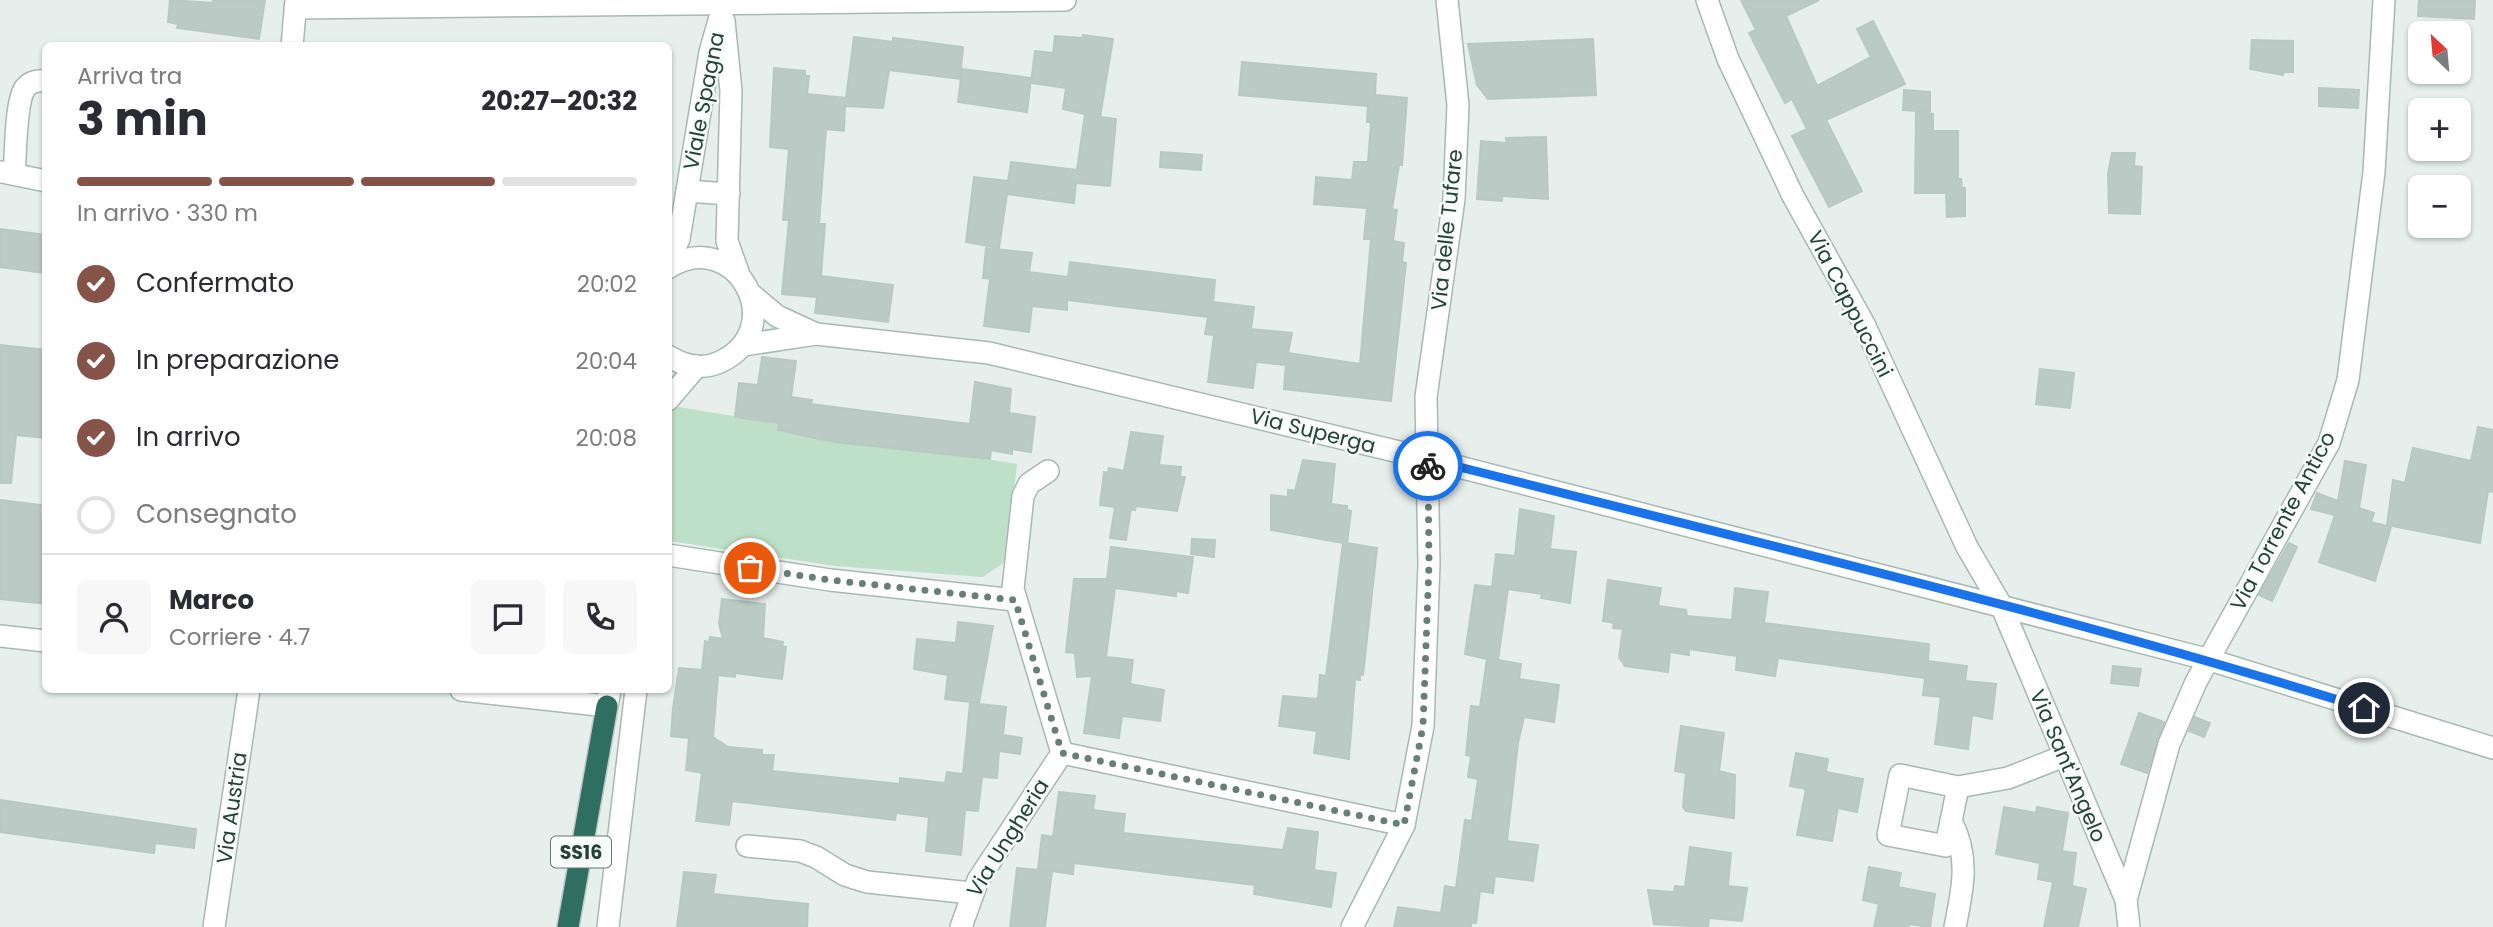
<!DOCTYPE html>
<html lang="it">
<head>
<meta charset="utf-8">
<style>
	:root { --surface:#fff; --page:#f7f7f7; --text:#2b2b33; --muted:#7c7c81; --line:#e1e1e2; --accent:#855347 }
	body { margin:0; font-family:Poppins,sans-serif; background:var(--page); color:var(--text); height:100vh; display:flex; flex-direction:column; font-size:26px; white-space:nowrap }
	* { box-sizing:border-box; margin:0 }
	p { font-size:23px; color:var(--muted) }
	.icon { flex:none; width:38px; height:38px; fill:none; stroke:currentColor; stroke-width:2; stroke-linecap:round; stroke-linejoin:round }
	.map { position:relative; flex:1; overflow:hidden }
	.drawer { position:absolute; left:42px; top:42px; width:630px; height:651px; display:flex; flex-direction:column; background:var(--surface); border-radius:10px; box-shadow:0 2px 5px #0004 }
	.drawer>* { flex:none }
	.needle { width:46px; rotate:334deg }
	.buttons { position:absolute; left:2408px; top:21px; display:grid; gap:14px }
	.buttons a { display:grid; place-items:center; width:63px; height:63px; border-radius:10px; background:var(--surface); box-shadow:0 2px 5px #0004; font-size:35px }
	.pin { position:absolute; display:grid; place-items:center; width:60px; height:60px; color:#fff; margin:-30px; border:4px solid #fff; border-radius:50%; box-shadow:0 2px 7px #0007 }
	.courier { position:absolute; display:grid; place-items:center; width:70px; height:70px; margin:-35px; border:5px solid #1a73e8; border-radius:50%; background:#fff; color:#222; box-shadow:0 2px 9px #0007 }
	.headline em { font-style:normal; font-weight:700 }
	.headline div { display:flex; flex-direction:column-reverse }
	.headline { display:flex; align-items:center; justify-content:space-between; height:119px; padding:0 35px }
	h1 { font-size:46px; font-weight:700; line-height:52px }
	.bar { display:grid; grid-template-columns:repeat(4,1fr); gap:10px 7px; align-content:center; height:84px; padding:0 35px }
	.bar i { height:9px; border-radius:5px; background:var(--line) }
	.bar .selected { background:var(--accent) }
	.bar p { grid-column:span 4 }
	.line { display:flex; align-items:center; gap:18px; padding:0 35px; border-top:2px solid var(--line) }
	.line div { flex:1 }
	.round { display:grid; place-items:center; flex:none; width:74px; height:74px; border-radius:10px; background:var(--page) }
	ol { padding:0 35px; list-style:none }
	li { display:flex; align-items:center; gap:21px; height:77px }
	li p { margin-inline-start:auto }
	li .icon { padding:7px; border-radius:50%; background:var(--accent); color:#fff; stroke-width:4 }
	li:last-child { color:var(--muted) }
	li i { width:38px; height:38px; border:4px solid var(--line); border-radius:50% }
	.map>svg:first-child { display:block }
	.park { fill:#bfe0c8 }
	.building { fill:#bbcac4; stroke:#b8c9c2; stroke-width:2 }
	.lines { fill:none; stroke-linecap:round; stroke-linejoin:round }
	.minor-casing { stroke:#a8b8b2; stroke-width:24 }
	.highway-casing { stroke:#c2cac8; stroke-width:24 }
	.minor { stroke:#fff; stroke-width:21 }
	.highway { stroke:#2f6f62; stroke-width:21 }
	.done { stroke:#687f78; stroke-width:7; stroke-dasharray:0 12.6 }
	.route { stroke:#1a73e8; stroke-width:9 }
	.labels { text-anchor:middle; stroke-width:5; stroke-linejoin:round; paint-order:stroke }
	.shield { fill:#f7fbf9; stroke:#637a73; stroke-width:2 }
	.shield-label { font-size:19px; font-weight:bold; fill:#24423a }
	.street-label { font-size:21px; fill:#24423a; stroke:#f7fbf9 }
</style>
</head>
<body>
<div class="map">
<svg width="2493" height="927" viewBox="0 0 2493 927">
	<rect width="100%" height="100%" fill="#e6efeb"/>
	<!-- park -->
	<polygon class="park" points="673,406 1017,464 1006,561 983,577 835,566 669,541 668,412"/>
	<!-- building -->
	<g class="building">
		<polygon points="170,0 213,3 213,0 265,0 259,39 177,28 178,24 168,22"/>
		<polygon points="1741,0 1819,0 1786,16 1817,86 1871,57 1857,29 1873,21 1905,84 1826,120 1862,191 1829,207 1792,136 1807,129 1792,99 1785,103 1749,33 1756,30"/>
		<polygon points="2419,0 2475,0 2474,19 2418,16"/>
		<polygon points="1083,35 1113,39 1100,117 1116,119 1110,186 1076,183 1074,203 1007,194 999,248 966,242 974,177 1008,181 1011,162 1077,170 1085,114 1063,109 1066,88 1031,83 1035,51 1053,53 1055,36 1083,38"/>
		<polygon points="854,37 893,42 893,38 963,47 960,79 889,70 883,108 845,106 844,131 826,129 819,224 825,224 821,276 893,285 888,322 815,313 817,297 782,294 789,220 783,220 789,149 770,147 774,68 805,71 805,76 809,76 807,94 846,98"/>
		<polygon points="1593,39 1596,95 1488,99 1477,85 1468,44"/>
		<polygon points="2252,40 2293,41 2293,72 2284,72 2283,75 2250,69"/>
		<polygon points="1242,62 1376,74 1375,95 1407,98 1402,165 1399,165 1392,209 1397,210 1393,241 1404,243 1402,262 1406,263 1391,401 1284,389 1286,363 1286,365 1256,362 1253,388 1208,382 1214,335 1205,334 1208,317 1067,300 1067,310 1032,306 1029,332 984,326 990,279 983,278 986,248 1032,253 1029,272 1068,277 1070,262 1215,280 1213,302 1254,307 1251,329 1292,333 1288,353 1360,364 1371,239 1364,239 1367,208 1314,204 1316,177 1352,180 1354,162 1368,162 1371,122 1367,122 1368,106 1239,95"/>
		<polygon points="962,69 1031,78 1027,112 958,102"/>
		<polygon points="2319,88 2359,90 2358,108 2319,106"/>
		<polygon points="1904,90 1930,92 1930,112 1903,110"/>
		<polygon points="1916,112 1933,114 1933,131 1958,131 1958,179 1961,179 1962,188 1965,188 1965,216 1947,217 1946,193 1915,193"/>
		<polygon points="1546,137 1548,199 1502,196 1502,201 1477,199 1481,141 1507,143 1506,138"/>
		<polygon points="1161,152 1202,155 1201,170 1160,167"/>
		<polygon points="2112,153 2135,153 2134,166 2142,167 2140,214 2109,213 2108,174"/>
		<polygon points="0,229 46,235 46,273 0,267"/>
		<polygon points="0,345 46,350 46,438 16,435 11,483 0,483"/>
		<polygon points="762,357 796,361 791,397 812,400 811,404 880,413 970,424 975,382 1011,389 1009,413 1035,417 1031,452 1012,449 1012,454 991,450 990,459 834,442 778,430 779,423 735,417 739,383 758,385"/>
		<polygon points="2040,369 2074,373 2070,408 2036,404"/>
		<polygon points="2478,427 2493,430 2493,492 2488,491 2480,543 2387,525 2393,480 2405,483 2413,448 2471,461"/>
		<polygon points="1131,432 1163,436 1159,465 1181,467 1180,477 1185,477 1177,511 1136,506 1135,510 1131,509 1126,540 1110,538 1115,507 1100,505 1104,472 1108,473 1109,468 1124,471"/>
		<polygon points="1303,460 1335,464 1331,504 1347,506 1347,510 1351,511 1347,543 1377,548 1363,675 1360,674 1360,680 1355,679 1349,759 1314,753 1317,731 1279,726 1283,696 1318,699 1320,675 1326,676 1343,543 1271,530 1271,495 1288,497 1288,490 1295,491"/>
		<polygon points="2345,461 2366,465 2359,508 2374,513 2371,522 2391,527 2375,581 2319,562 2335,515 2311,509 2317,493 2338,501"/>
		<polygon points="0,500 41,505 40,514 46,514 46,604 0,599"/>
		<polygon points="1520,509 1554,516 1550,549 1576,552 1570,603 1541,598 1542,594 1508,589 1498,660 1521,664 1519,679 1559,685 1554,722 1524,717 1518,743 1507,841 1538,845 1533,881 1495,876 1493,893 1480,891 1476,923 1471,923 1471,927 1394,927 1398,907 1441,913 1445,886 1456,888 1465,820 1472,821 1478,779 1468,777 1471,756 1466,755 1471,706 1480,707 1487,659 1465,654 1475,585 1492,587 1496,554 1515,556"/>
		<polygon points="1192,539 1215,540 1214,557 1191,554"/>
		<polygon points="2289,543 2297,547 2272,601 2259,595"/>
		<polygon points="1111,547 1193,557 1188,593 1176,591 1176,596 1115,588 1106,657 1133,660 1130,684 1164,690 1160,721 1122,716 1119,738 1084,733 1092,676 1077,677 1075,653 1066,652 1074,579 1107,579"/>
		<polygon points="1608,580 1661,588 1658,606 1686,610 1687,616 1732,620 1735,588 1768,592 1764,623 1929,644 1928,661 1967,666 1965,681 1996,684 1992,719 1972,715 1968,749 1935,744 1941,697 1923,695 1925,678 1778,658 1775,676 1736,670 1737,656 1689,649 1689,655 1670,652 1668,672 1625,666 1619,657 1623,629 1613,628 1614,623 1603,621"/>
		<polygon points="722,599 765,604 763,638 783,642 782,646 786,647 782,679 735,673 735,677 718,675 713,737 728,747 762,750 762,755 774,755 772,771 900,784 900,778 945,783 947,772 963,774 970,703 1006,707 1003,735 1022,738 1020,754 999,751 997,778 982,777 978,811 965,810 961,855 926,851 929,817 896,813 895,820 732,801 729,825 696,821 702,773 686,770 689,738 671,736 673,708 679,668 702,670 705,641 709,642 710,637 723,639 719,624"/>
		<polygon points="958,622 993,626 979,703 945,699 948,675 914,669 917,639 956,643"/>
		<polygon points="2113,666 2141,669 2138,686 2111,683"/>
		<polygon points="2139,713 2164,722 2147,773 2121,764"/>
		<polygon points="2195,717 2210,723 2204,737 2189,731"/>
		<polygon points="1681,726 1724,733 1719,771 1735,775 1734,818 1686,811 1683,807 1686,773 1675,771"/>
		<polygon points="1796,753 1828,759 1826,772 1863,779 1857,812 1838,808 1832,841 1797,835 1806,789 1790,786"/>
		<polygon points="1059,792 1095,796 1093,810 1125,814 1123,833 1283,850 1288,828 1318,832 1314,870 1336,873 1331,907 1254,894 1255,885 1074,863 1073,874 1038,869 1042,835 1053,837"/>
		<polygon points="0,800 196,829 194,848 155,843 154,853 0,832"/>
		<polygon points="2004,807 2036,813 2037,807 2068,813 2062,851 2076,853 2072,886 2086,889 2078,927 2044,927 2053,882 2038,879 2040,863 1996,854"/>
		<polygon points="1690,847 1731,853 1728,886 1747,888 1742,921 1709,918 1708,927 1654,924 1648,890 1674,892 1675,886 1685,887"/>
		<polygon points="1869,867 1901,873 1898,887 1935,894 1930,927 1909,924 1909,927 1874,927 1879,904 1863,900"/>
		<polygon points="1017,868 1052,871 1045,927 1010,927"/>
		<polygon points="684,872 716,875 713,894 808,904 807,927 677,927"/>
	</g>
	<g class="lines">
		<!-- minor casing -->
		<g class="minor-casing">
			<g id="minor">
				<polyline points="1707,0 1728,59 1793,196 1864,324 1967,547 2001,605 2126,900 2129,927"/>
				<polyline points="295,8 1065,0"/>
				<polyline points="724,21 731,91 727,241 738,272"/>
				<polyline points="292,46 296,0"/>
				<polyline points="2,172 46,181"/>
				<path d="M14,174c2,-19 1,-71 11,-86 5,-6 13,-8 21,-7"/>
				<polyline points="687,191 729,194"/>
				<polyline points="668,262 679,239 710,52 725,0"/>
				<path d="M668,268c67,-43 124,60 52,94 -17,8 -36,4 -52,-6"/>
				<polyline points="752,295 777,316 816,334"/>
				<polyline points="744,345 816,334 989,353 1428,459 2210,660 2493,748"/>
				<polyline points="668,400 697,366"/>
				<polyline points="1048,471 1029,484 1023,496 1013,589 1062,753 1404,825"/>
				<polyline points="668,555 830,580 1015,600"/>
				<polyline points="0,636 46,641"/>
				<polyline points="461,690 607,706 610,690"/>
				<polygon points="1900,775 1958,787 1946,846 1888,835"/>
				<polyline points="1958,787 2008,778 2064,756"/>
				<path d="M1951,821c19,36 12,67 4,106"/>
				<polyline points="747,846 800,851 816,857 845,875 867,882 971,893"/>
				<polyline points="2126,900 2169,744 2196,682 2329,443 2348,380 2374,172 2384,0"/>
				<polyline points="214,927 249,690"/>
				<polyline points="608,927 636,690"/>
				<polyline points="961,927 978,880 1062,753"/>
				<polyline points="1352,927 1404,825 1423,726 1429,564 1426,397 1454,199 1458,105 1447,0"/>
			</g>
		</g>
		<!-- highway casing -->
		<g class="highway-casing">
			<polyline id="highway" points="568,927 607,706"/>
		</g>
		<!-- minor -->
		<use href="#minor" class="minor"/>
		<!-- highway -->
		<use href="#highway" class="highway"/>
	</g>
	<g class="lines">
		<!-- done -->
		<polyline class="done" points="750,568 830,580 1015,600 1062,753 1404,825 1423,726 1429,564 1428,466"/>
		<!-- route -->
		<path class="route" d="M1428,466v-7c313,80 628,153 936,249"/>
	</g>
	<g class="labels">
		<!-- shield labels -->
		<rect class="shield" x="551" y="836.5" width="60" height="31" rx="5"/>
		<g class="shield-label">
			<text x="581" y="859">SS16</text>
		</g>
		<!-- street labels -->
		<g class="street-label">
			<text transform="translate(704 101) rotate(-79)" y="7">Viale Spagna</text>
			<text transform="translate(1447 230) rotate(-84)" y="7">Via delle Tufare</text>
			<text transform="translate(1850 304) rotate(63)" y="7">Via Cappuccini</text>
			<text transform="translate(1313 431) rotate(14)" y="7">Via Superga</text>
			<text transform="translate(2283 521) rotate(-62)" y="7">Via Torrente Antico</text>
			<text transform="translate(2068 766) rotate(67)" y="7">Via Sant'Angelo</text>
			<text transform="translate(232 808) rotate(-82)" y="7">Via Austria</text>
			<text transform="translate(1008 838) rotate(-58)" y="7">Via Ungheria</text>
		</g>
	</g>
</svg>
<div class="buttons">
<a><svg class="needle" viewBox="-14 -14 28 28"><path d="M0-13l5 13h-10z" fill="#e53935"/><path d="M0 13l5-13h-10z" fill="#7c7c81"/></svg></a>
<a>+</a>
<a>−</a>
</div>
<div class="pin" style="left:750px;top:568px;background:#ea580c"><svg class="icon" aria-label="bag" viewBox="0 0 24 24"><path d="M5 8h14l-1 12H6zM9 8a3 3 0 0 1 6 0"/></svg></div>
<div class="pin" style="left:2364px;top:708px;background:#1f2937"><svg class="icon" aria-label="home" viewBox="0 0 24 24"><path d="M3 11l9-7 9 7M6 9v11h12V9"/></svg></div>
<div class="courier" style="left:1428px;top:466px"><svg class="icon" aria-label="bike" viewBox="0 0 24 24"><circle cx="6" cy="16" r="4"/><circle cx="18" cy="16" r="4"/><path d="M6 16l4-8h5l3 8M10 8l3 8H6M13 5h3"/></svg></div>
<section class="drawer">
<div class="headline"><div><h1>3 min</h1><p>Arriva tra</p></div><em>20:27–20:32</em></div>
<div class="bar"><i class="selected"></i><i class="selected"></i><i class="selected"></i><i></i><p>In arrivo · 330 m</p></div>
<ol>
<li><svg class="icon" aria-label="check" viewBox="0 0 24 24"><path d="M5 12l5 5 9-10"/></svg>Confermato<p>20:02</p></li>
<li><svg class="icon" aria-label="check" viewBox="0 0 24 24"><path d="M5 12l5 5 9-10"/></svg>In preparazione<p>20:04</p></li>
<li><svg class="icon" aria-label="check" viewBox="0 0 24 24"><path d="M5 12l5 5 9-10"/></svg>In arrivo<p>20:08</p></li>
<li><i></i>Consegnato</li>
</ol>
<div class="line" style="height:126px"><a class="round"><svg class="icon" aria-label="person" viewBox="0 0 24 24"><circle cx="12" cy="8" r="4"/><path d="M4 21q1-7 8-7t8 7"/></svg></a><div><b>Marco</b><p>Corriere · 4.7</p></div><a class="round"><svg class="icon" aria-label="chat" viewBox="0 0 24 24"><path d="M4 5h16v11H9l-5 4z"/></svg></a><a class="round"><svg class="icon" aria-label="phone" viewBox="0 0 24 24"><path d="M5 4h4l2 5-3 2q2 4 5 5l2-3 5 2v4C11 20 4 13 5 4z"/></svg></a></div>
</section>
</div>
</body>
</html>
